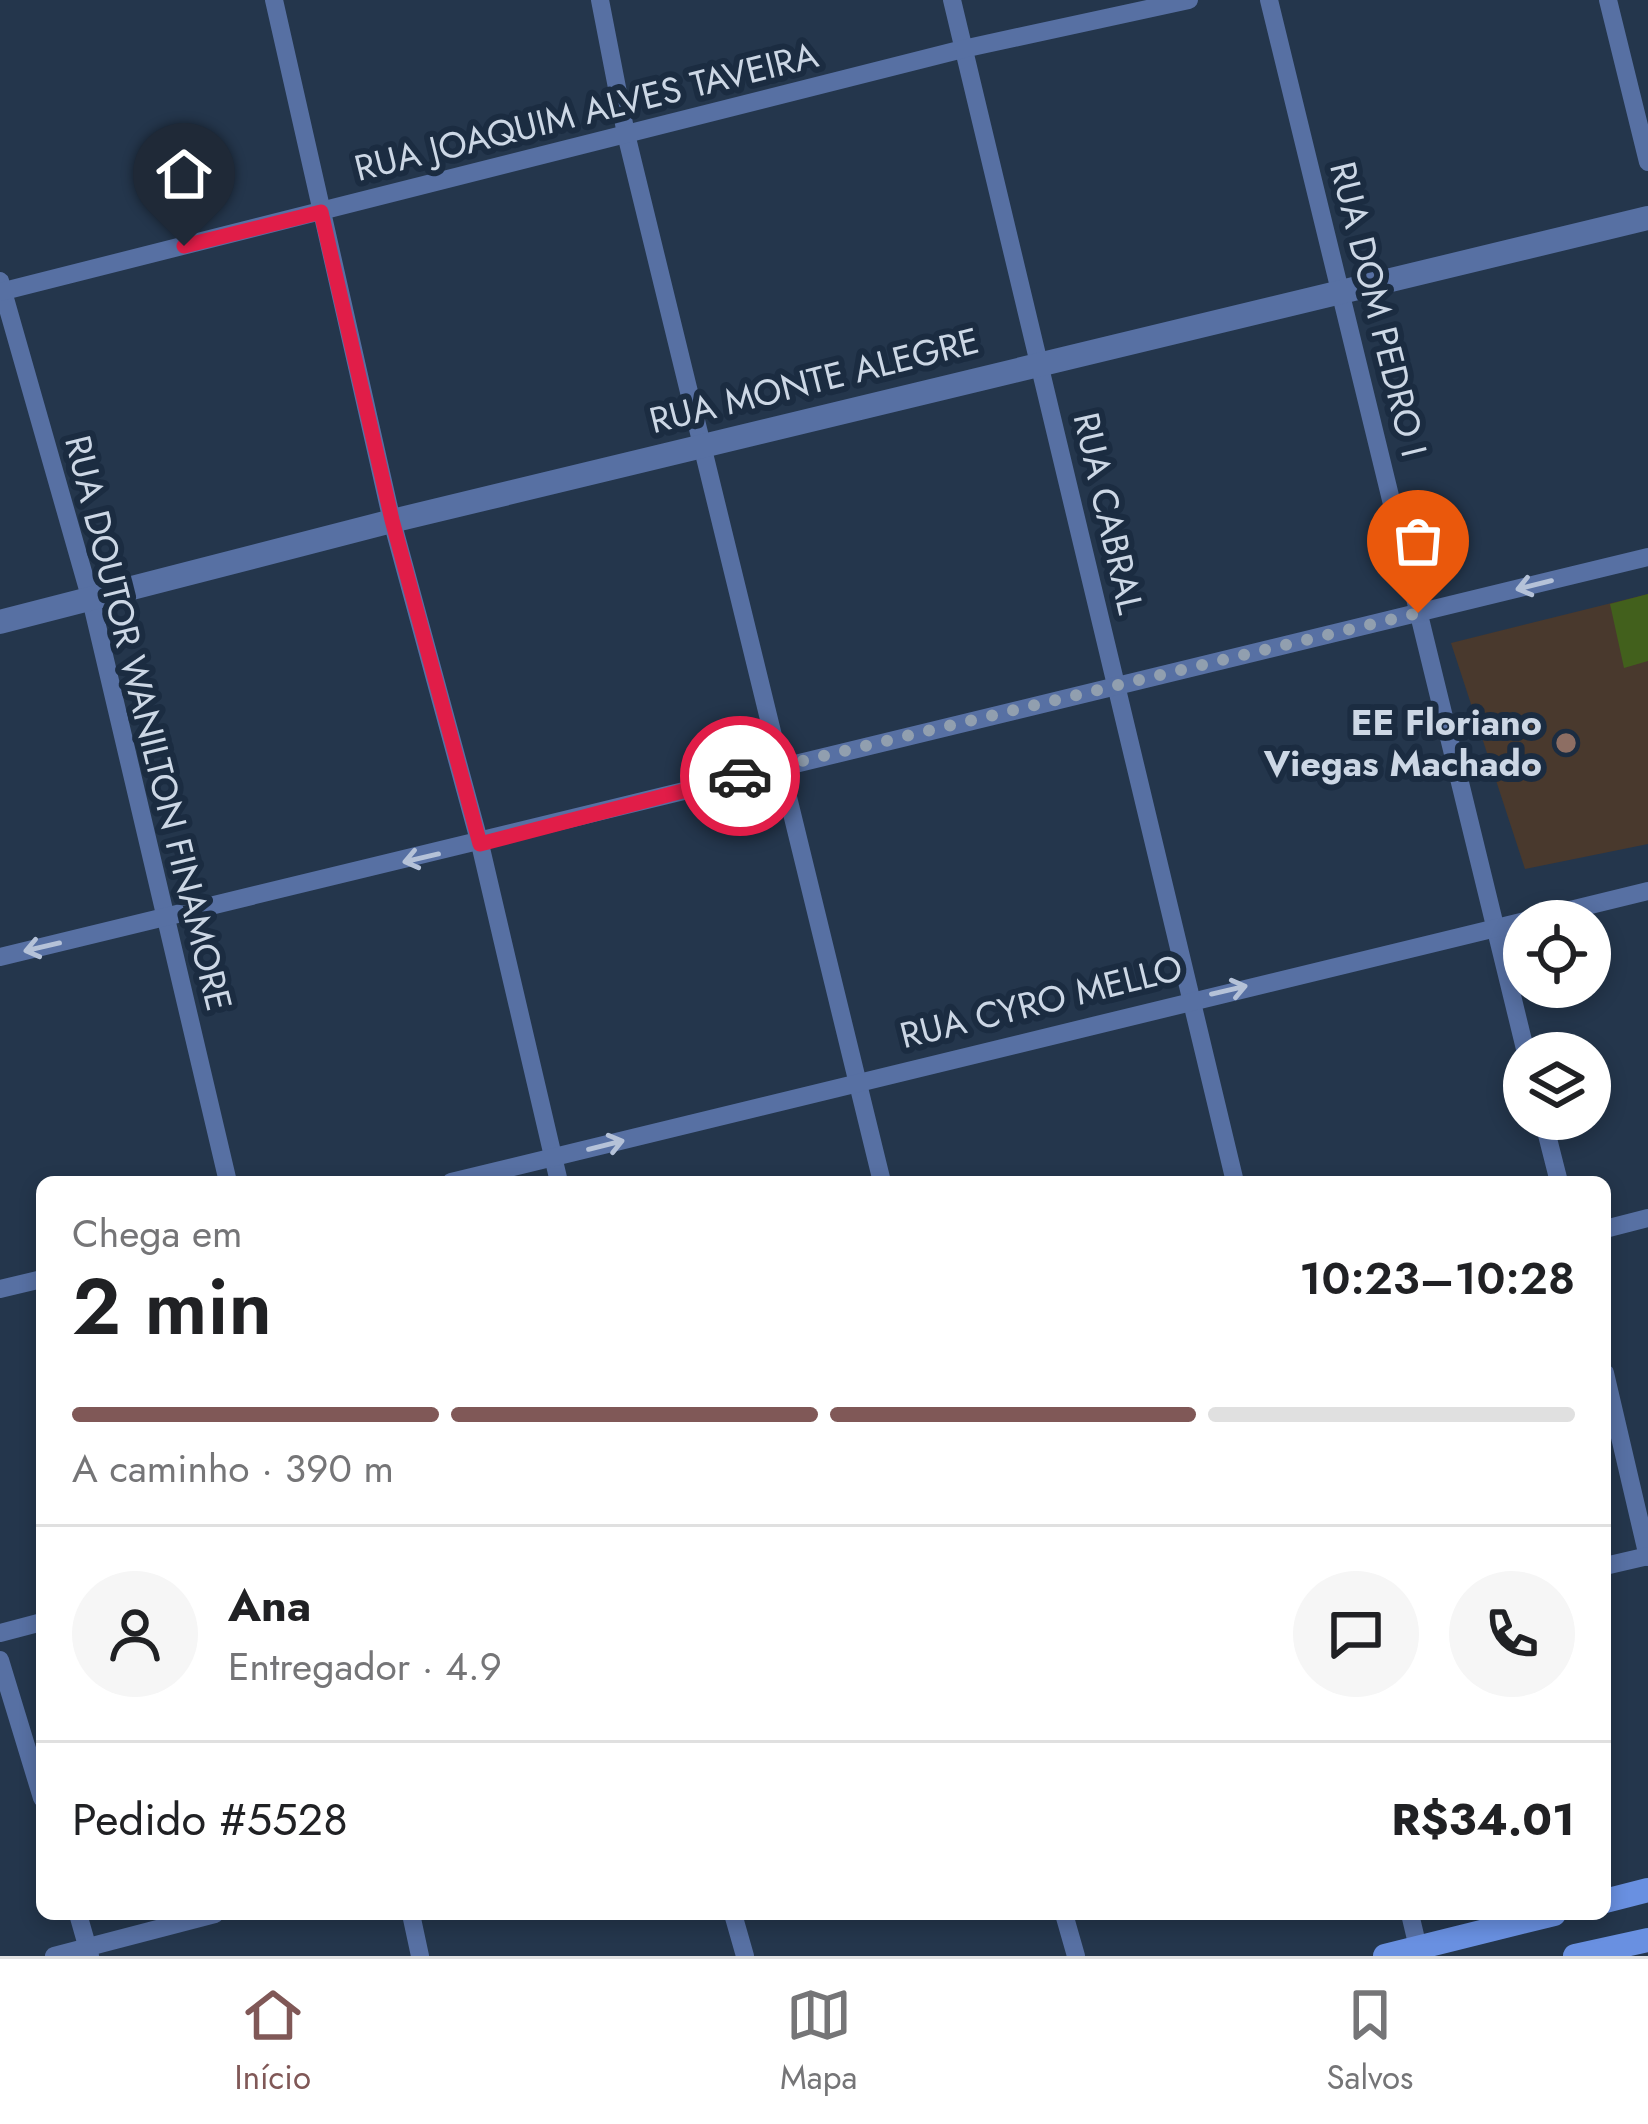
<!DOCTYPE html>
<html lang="pt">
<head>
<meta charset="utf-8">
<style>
	:root { --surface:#fff; --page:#f6f6f6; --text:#202124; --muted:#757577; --line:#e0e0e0; --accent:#805857 }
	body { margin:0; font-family:Jost,sans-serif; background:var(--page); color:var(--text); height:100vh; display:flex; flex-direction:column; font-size:45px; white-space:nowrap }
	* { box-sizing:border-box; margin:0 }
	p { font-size:39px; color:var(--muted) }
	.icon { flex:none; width:66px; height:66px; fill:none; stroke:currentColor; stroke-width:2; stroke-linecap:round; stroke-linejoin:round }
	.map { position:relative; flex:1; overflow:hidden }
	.drawer { position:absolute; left:36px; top:1176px; width:1575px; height:744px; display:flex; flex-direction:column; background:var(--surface); border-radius:18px; box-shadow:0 6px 18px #0003 }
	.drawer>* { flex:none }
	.buttons { position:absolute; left:1503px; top:900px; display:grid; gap:24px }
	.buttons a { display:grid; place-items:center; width:108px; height:108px; border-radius:50%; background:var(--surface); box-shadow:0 6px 18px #0003; font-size:60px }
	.pin { position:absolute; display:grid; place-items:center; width:102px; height:102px; color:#fff; margin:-123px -51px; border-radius:50% 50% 50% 0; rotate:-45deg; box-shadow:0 0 12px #0007 }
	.pin .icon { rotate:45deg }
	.courier { position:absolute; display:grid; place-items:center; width:120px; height:120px; margin:-60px; border:9px solid #e11d48; border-radius:50%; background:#fff; color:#222; box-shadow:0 3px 15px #0007 }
	.summary em { font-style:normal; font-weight:600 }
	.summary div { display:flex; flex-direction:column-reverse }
	.summary { display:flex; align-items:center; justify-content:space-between; height:204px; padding:0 36px }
	h1 { font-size:78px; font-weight:600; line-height:90px }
	.bar { display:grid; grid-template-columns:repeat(4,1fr); gap:18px 12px; align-content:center; height:144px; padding:0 36px }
	.bar i { height:15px; border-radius:9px; background:var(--line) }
	.bar .active { background:var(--accent) }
	.bar p { grid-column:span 4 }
	.line { display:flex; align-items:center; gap:30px; padding:0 36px; border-top:3px solid var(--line) }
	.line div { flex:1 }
	.round { display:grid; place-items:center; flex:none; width:126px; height:126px; border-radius:63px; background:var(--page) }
	.dock { display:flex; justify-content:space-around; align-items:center; height:168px; border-top:3px solid var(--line); background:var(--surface); font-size:33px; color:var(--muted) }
	.dock a { display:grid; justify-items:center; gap:6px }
	.dock .active { color:var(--accent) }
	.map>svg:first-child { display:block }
	.education { fill:#49392d }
	.green { fill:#42601c }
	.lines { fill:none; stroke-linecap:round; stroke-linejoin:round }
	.minor { stroke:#5770a3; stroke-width:18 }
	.tertiary { stroke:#5770a3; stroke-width:24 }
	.secondary { stroke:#6990e1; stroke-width:24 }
	.oneway { stroke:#b5c2d8 }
	.done { stroke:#919faf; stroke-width:12; stroke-dasharray:0 21.6 }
	.route { stroke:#e11d48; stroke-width:15 }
	.education-dot { fill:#8d6e63; stroke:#1b2c41; stroke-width:4.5 }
	.labels { text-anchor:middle; stroke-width:12; stroke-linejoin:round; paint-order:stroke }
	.street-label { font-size:36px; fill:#ccd7e5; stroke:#1b2c41 }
	.poi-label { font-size:36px; font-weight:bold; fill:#ccd7e5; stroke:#1b2c41; text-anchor:end }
</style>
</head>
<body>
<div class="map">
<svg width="1648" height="1956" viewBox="0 0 1648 1956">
	<rect width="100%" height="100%" fill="#24364c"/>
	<!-- education -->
	<polygon class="education" points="1648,594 1648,844 1525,869 1451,643"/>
	<!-- green -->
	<polygon class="green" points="1648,594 1648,661 1624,668 1610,604"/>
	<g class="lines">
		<!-- minor -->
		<g class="minor">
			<polyline points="274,0 392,521 480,844 559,1182"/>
			<polyline points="600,0 626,134 882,1182"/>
			<polyline points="952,0 1235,1182"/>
			<polyline points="1269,0 1526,1053"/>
			<polyline points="1608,0 1648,162"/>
			<polyline points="0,281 91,600 228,1182"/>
			<polyline points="0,292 963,49 1189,0"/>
			<polyline points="0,957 1648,557"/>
			<polyline points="1543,1119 1559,1182"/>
			<polyline points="451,1182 1648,891"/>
			<polyline points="1605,1229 1648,1218"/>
			<polyline points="0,1289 42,1279"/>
			<polyline points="1605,1373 1648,1557"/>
			<polyline points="1605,1566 1648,1556"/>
			<polyline points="0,1633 42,1622"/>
			<polyline points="0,1660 42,1798"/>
			<polyline points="78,1914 90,1956"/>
			<polyline points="411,1914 420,1956"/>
			<polyline points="733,1914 745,1956"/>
			<polyline points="1064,1914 1076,1956"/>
			<polyline points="1410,1914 1420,1956"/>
			<polyline points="54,1956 215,1914"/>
		</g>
		<!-- tertiary -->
		<polyline class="tertiary" points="0,622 392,521 1648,218"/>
		<!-- secondary -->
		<g class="secondary">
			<polyline points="1605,1901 1648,1890"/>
			<polyline points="1385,1956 1554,1914"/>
			<polyline points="1575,1956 1648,1940"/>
		</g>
	</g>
	<!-- one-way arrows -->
	<defs><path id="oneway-shaft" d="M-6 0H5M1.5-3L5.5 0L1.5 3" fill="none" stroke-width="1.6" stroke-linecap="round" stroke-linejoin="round" transform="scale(3)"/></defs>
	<g class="oneway">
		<use href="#oneway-shaft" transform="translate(1534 585) rotate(166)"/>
		<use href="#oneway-shaft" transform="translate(421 858) rotate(167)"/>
		<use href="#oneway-shaft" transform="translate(42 947) rotate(167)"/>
		<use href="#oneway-shaft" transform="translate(1229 990) rotate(-13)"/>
		<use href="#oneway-shaft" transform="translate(606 1145) rotate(-14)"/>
	</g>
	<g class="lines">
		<!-- done -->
		<polyline class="done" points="740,776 1418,613"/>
		<!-- route -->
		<polyline class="route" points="184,246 321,212 392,520 480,844 740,776"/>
	</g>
	<!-- markers -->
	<circle class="education-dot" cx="1566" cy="743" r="12"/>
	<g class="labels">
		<!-- street labels -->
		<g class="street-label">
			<text transform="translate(586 111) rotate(-14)" y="13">RUA JOAQUIM ALVES TAVEIRA</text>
			<text transform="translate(1379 309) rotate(76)" y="13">RUA DOM PEDRO I</text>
			<text transform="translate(814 380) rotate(-14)" y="13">RUA MONTE ALEGRE</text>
			<text transform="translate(1109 513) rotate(77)" y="13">RUA CABRAL</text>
			<text transform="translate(149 723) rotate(76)" y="13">RUA DOUTOR WANILTON FINAMORE</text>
			<text transform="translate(1041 1001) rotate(-14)" y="13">RUA CYRO MELLO</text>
		</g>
		<!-- poi labels -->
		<g class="poi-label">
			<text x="1542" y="735">EE Floriano<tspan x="1542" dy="41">Viegas Machado</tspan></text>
		</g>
	</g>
</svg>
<div class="buttons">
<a><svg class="icon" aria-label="locate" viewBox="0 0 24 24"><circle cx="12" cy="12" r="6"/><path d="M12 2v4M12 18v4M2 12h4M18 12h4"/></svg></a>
<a><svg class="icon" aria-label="layers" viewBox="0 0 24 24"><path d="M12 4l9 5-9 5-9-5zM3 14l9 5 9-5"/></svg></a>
</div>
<div class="pin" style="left:1418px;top:613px;background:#ea580c"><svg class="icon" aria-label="bag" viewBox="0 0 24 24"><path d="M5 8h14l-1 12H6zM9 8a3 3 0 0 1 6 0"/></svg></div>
<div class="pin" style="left:184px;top:246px;background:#1f2937"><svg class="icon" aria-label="home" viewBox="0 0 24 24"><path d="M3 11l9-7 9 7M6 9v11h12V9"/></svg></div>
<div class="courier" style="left:740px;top:776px"><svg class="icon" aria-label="car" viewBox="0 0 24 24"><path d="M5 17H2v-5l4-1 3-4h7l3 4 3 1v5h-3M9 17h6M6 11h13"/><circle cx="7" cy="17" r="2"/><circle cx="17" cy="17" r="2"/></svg></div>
<section class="drawer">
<div class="summary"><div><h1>2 min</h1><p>Chega em</p></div><em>10:23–10:28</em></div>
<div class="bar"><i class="active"></i><i class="active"></i><i class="active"></i><i></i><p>A caminho · 390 m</p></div>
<div class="line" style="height:216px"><a class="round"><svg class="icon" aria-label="person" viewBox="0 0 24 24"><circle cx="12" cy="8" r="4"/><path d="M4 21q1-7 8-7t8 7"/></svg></a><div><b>Ana</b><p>Entregador · 4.9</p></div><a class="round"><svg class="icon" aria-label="chat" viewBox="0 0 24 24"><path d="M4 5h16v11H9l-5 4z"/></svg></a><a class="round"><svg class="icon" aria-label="phone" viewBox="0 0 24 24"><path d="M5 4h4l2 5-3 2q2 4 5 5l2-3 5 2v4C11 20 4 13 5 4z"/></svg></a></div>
<div class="line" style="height:156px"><div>Pedido #5528</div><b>R$34.01</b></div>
</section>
</div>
<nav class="dock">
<a class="active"><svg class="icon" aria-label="home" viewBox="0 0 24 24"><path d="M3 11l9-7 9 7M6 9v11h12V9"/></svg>Início</a>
<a><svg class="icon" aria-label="map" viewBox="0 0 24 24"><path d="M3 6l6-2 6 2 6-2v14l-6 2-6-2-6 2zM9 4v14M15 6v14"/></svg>Mapa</a>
<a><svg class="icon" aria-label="saved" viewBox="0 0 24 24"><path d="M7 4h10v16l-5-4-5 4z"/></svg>Salvos</a>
</nav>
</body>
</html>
